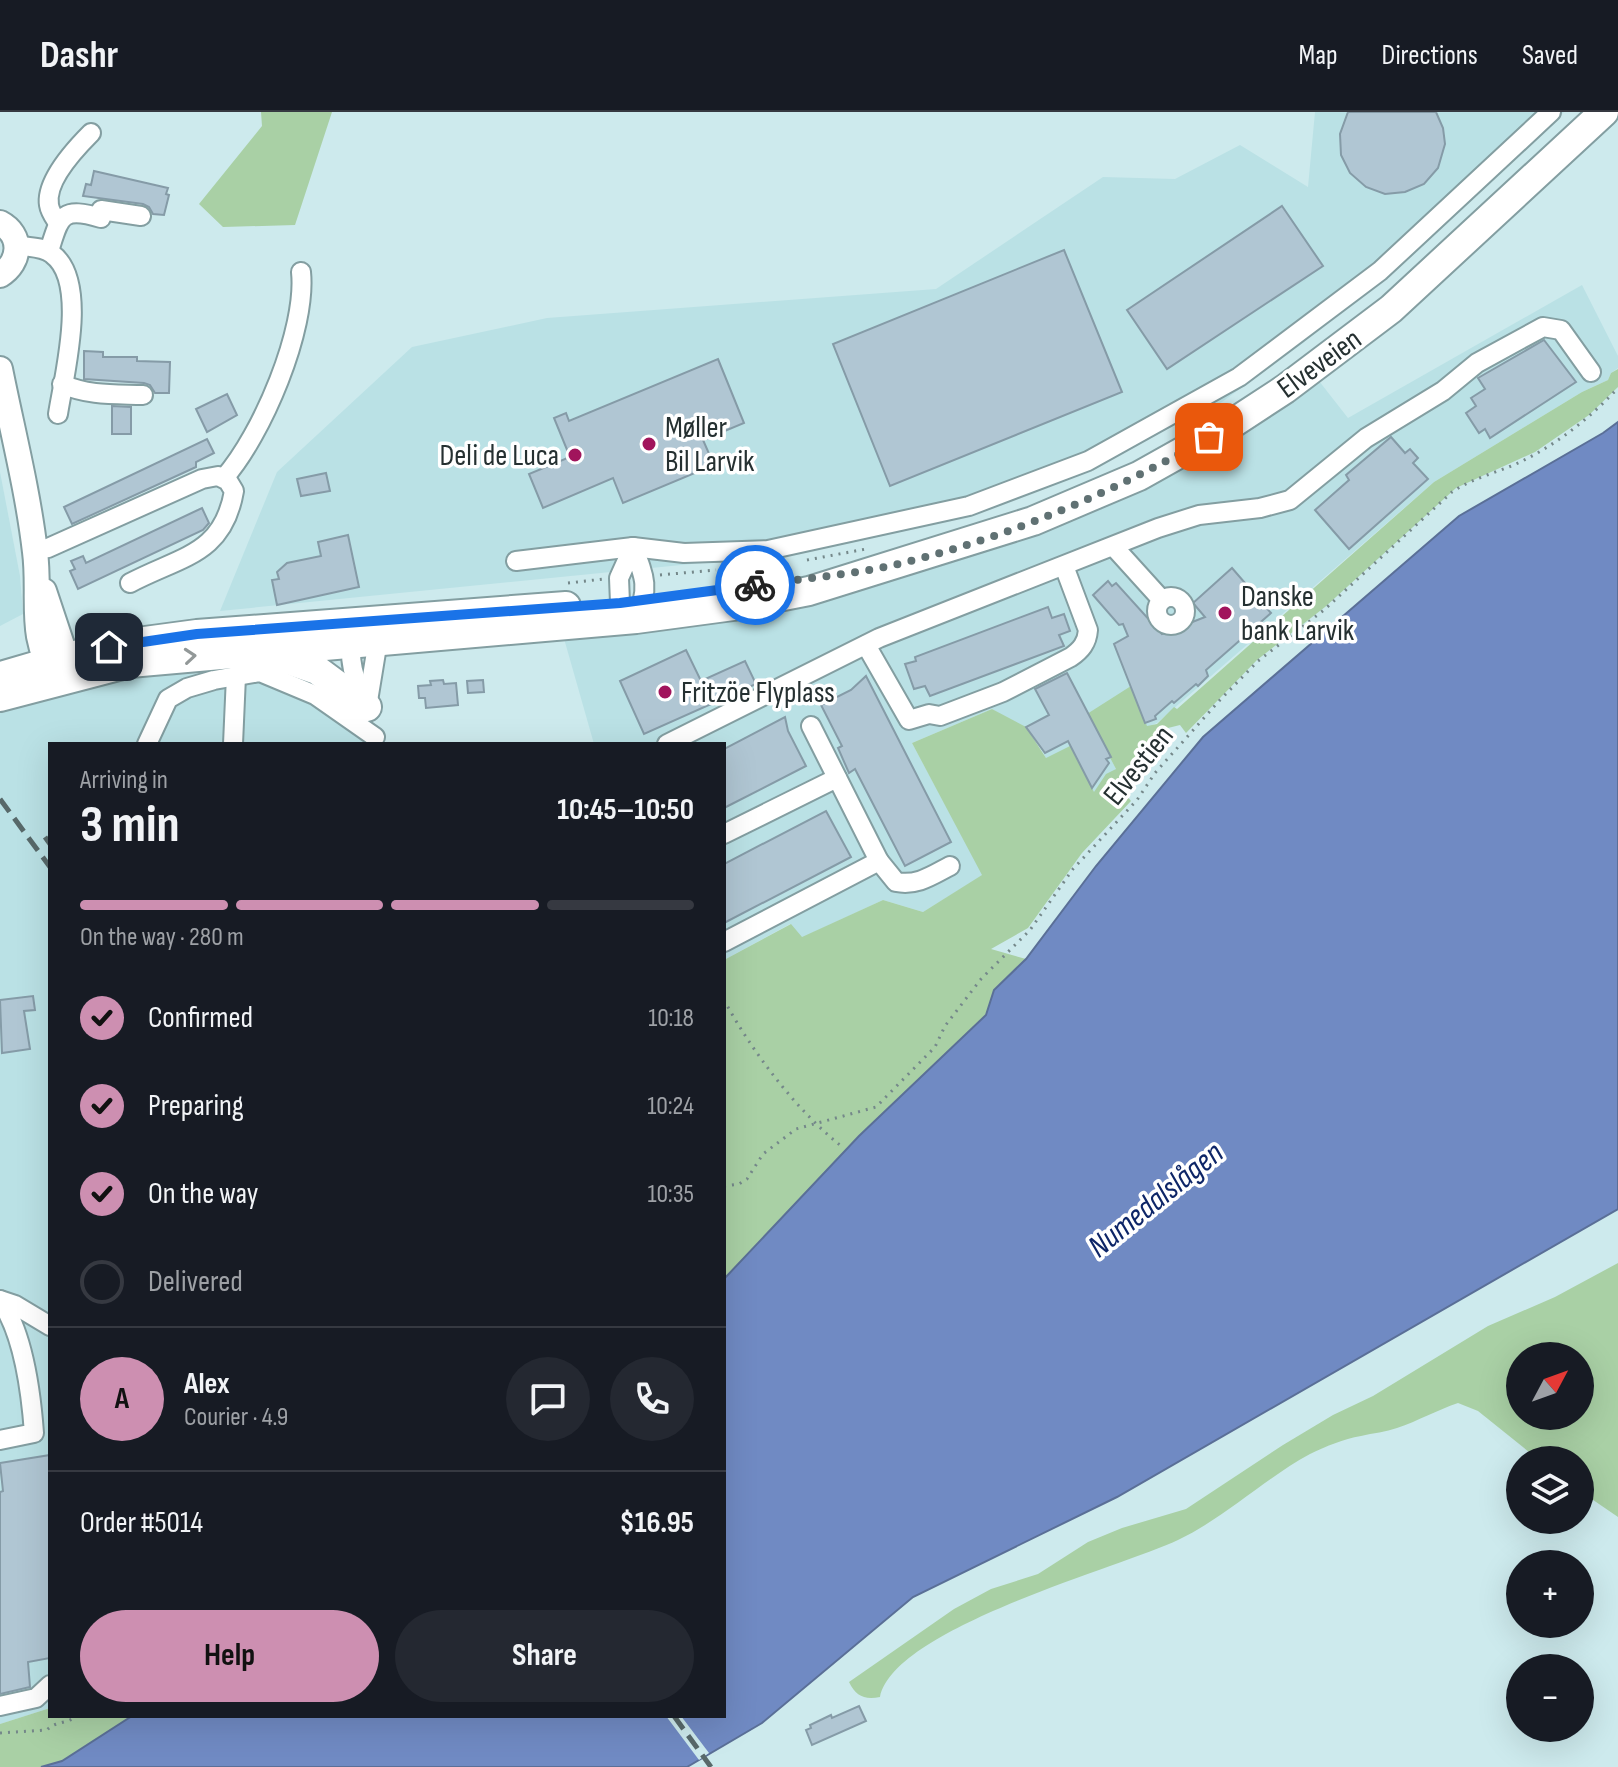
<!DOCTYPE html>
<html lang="en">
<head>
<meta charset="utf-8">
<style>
	:root { --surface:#171b24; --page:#242831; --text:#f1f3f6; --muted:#9ea1a6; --line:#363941; --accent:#cd8fb1 }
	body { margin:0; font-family:"Sofia Sans Condensed",sans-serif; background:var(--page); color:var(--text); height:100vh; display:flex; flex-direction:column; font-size:30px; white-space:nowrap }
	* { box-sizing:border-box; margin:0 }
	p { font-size:26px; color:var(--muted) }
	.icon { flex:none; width:44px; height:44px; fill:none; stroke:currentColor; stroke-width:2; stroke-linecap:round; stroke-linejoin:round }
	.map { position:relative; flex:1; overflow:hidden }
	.side { position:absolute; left:48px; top:630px; width:678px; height:976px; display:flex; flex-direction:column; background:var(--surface); border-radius:0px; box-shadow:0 8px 32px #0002 }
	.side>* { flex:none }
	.needle { width:52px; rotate:49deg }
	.fabs { position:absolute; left:1506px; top:1230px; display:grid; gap:16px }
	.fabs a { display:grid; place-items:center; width:88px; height:88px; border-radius:50%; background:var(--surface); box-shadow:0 8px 32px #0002; font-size:40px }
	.pin { position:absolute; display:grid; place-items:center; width:68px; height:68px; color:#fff; margin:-34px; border-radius:16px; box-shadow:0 4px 12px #0006 }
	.courier { position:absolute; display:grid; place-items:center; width:80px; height:80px; margin:-40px; border:6px solid #1a73e8; border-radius:50%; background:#fff; color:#222; box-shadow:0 2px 10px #0007 }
	.headline em { font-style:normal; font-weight:700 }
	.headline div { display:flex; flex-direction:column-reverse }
	.headline { display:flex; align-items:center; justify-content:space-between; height:136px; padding:0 32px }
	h1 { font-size:52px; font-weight:700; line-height:60px }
	.bar { display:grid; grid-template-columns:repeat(4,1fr); gap:12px 8px; align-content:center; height:96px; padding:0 32px }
	.bar i { height:10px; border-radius:6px; background:var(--line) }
	.bar .current { background:var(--accent) }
	.bar p { grid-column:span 4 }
	.line { display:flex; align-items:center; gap:20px; padding:0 32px; border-top:2px solid var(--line) }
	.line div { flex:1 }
	.round { display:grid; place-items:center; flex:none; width:84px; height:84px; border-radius:42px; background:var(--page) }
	ol { padding:0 32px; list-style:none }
	li { display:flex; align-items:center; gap:24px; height:88px }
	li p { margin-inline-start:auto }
	li .icon { padding:8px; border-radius:50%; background:var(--accent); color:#111; stroke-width:4 }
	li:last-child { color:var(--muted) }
	li i { width:44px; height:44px; border:4px solid var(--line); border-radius:50% }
	.action { display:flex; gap:16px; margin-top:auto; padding:16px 32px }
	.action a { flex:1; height:92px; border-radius:48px; background:var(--accent); color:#111; font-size:32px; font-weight:700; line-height:92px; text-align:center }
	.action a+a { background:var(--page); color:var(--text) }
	header { display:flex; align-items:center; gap:48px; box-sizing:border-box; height:112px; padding:0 40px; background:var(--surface); border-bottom:2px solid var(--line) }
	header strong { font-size:38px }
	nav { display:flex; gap:44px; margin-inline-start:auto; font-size:28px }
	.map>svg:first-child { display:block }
	.built { fill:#bae1e5 }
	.green { fill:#a9d0a5; fill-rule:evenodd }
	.water { fill:#708ac3; stroke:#5a6f97; stroke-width:2 }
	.pier { fill:#cdeaed }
	.building { fill:#b0c6d3; stroke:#859ba7; stroke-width:2 }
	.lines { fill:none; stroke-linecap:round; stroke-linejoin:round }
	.minor-casing { stroke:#839ea1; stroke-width:22 }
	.major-casing { stroke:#839ea1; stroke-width:28 }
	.highway-casing { stroke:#839ea1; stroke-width:32 }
	.path { stroke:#75888a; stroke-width:3; stroke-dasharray:2 6; stroke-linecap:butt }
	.minor { stroke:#fff; stroke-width:18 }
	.major { stroke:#fff; stroke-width:24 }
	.highway { stroke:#fff; stroke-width:28 }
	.rail { stroke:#58696a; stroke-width:5; stroke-dasharray:16 8; stroke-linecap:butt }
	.oneway { stroke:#929898 }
	.done { stroke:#607173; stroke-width:8; stroke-dasharray:0 14.4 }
	.route { stroke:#1a73e8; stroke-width:10 }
	.poi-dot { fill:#a1145c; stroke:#fff; stroke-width:3 }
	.labels { text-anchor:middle; stroke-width:7; stroke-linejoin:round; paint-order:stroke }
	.street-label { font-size:30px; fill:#253031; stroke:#fff }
	.poi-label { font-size:30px; fill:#253031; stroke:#fff; text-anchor:start }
	.water-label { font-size:32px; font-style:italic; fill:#0d2567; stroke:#fff }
</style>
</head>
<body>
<header>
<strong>Dashr</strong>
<nav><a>Map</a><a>Directions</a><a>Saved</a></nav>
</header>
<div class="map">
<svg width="1618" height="1655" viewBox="0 0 1618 1655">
	<rect width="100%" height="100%" fill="#cdeaed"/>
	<!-- built -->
	<g class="built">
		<polygon points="1315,0 1564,0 1388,161 1303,231 1222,290 1123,339 1016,385 904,419 802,441 220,499 277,360 412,235 547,206 936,177 1103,65 1175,67 1240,33 1308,75"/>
		<polygon points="1582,173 1618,244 1618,256 1611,261 1608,268 1582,280 1434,370 1157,611 1147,615 1088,602 1116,657 1106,664 1094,681 1046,646 1034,625 992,597 912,631 983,763 923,800 883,788 801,826 790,812 724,848 724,632 594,632 563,523 951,449 1319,269 1348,306"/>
		<polygon points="0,360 20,464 23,502 0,514"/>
		<polygon points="214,549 322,570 351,604 363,632 50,632 50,1596 0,1612 0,593 49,578"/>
	</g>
	<!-- green -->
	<g class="green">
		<polygon points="261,0 332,0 295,113 223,115 199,92 262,14"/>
		<polygon points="1618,257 1618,275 1589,303 1535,340 1456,376 1325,495 1257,548 1186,621 1180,613 1164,617 1166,636 1146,659 1128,670 1127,684 1131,689 1082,741 1028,816 991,837 1026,847 994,878 986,903 859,1024 724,1167 724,848 791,812 802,825 883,788 923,800 982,763 912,631 992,597 1026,615 1046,646 1070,634 1094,680 1106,662 1116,657 1087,602 1131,574 1147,614 1157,612 1174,595 1177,597 1434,370 1582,280 1608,268 1611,261"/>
		<path d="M1618,1151v254l-38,-26v-31h-41l-61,-49 -20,-8c-21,7 -40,18 -61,25 -11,4 -24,5 -36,8 -18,3 -34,10 -51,18 -46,25 -84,63 -132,86 -60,28 -284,88 -298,157 -16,3 -24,-1 -31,-15l105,-73 37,-20 47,-15 50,-32 34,-14 64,-19 97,-64 50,-30 40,-19 115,-70 67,-29zM1580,1244v60h-60v-60z"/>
		<polygon points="50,1596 50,1604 132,1604 62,1650 41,1655 0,1655 0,1612"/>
	</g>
	<!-- water -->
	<polygon class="water" points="1618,310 1618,1097 1117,1385 913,1485 762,1611 687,1655 41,1655 62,1649 132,1604 724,1604 724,1167 859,1024 986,903 994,878 1026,847 1096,754 1203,625 1459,404 1603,321"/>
	<!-- pier -->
	<polygon class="pier" points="666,1604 681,1604 709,1641 699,1648"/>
	<!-- building -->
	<g class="building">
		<polygon points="1348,0 1436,0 1443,16 1445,32 1438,56 1424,72 1405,80 1385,82 1366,75 1350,61 1341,43 1340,22"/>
		<polygon points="94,59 168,76 166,82 169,83 164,103 153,102 149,95 143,92 83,84 86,72 91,73"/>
		<polygon points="1282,94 1323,154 1167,257 1127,198"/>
		<polygon points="1064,138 1122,280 890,374 833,232"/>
		<polygon points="1544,228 1576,270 1490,326 1485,317 1479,321 1466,301 1476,294 1471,286 1485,277 1478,266"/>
		<polygon points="84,239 103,240 103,245 137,245 137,249 170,250 169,281 155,281 150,273 144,271 84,267"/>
		<polygon points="718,247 744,311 703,328 714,353 623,391 613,366 543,396 529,362 570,345 554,306 566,301 569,309"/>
		<polygon points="227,282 237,303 207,320 196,297"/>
		<polygon points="112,294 131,295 131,322 112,322"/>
		<polygon points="1391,325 1405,341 1410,337 1418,346 1413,351 1428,367 1349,437 1315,398 1349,368 1346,363"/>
		<polygon points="207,327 214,341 196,350 196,355 72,412 64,395"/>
		<polygon points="326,361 330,379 301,384 297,367"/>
		<polygon points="202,396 209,411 203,418 78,477 70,459 75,457 71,449 83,444 86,451"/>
		<polygon points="348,423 359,475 277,493 272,468 279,467 277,460 287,451 321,444 318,430"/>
		<polygon points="1232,456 1271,501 1206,558 1208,564 1198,574 1196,572 1174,591 1172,589 1155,604 1156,607 1145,611 1114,532 1128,524 1123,512 1119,513 1093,483 1108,469 1112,474 1116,471 1162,522 1205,505 1193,491"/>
		<polygon points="1048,495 1052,506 1064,502 1070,519 1059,523 1064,534 930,584 925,574 914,577 905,552 916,549 915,545"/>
		<polygon points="686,538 701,569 745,549 756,572 644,622 620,569"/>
		<polygon points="1067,561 1111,645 1106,647 1109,651 1092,676 1068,629 1045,641 1026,615 1049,603 1035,577"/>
		<polygon points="866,564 951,730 905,754 855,657 849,661 838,636 842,634 821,593 851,578"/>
		<polygon points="443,568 444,572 456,571 458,593 426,596 425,586 419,586 418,574 431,573 430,569"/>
		<polygon points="483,568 484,580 468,581 467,569"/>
		<polygon points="785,605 788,619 806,654 724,696 724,637"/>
		<polygon points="826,699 851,745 724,811 724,752"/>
		<polygon points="33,884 35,898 24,899 30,937 2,941 0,888"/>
		<polygon points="50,1343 50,1546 28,1550 30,1575 0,1582 0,1380 3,1379 0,1351"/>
		<polygon points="859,1594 866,1609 812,1633 806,1618 811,1616 810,1613 831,1603 832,1606"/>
	</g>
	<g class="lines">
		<!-- minor casing -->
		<g class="minor-casing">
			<g id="minor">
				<path d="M58,111c-4,-6 -8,-11 -9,-18 -4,-24 26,-56 42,-72"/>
				<path d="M17,133c12,3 25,1 35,9 37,27 12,121 6,160"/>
				<path d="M49,139c11,-34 11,-45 52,-33v-8l40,6"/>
				<path d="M62,272c27,12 53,10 81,11"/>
				<path d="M224,366c38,-43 83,-149 77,-206"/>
				<path d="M633,435c12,30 17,42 3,72l-16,-16 -1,-25z"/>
				<polyline points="1114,435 1162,488"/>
				<path d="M35,438l13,-2 154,-69 16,-3 10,5 6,10c-11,64 -53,65 -104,92"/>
				<polyline points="516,449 633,435 684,441 768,438 969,394 1088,349 1239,265 1380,159 1551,0"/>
				<circle cx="1171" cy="499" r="14"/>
				<path d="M355,523c-10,22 1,47 10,67"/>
				<path d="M866,533l43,75 20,-6 11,2 63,-24 68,-35c10,-7 16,-14 17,-27l-24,-64"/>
				<polyline points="367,595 378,528 374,524"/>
				<polyline points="147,632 168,587 187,576 214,568 260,560 315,583 375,625"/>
				<polyline points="233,632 236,564"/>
				<polyline points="667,632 879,526 1158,416 1199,403 1260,396 1290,388 1366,326 1443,279 1477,251 1543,215 1561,218 1591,260"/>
				<polyline points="724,722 837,666"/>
				<path d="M879,749l17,21c21,4 35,-6 54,-16"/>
				<polyline points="724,830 879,749 811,614"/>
				<path d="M0,1188c24,34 31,92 34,133l-34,7"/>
				<polyline points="0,1188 15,1193 50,1214"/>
				<polyline points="0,1594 36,1586 50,1573"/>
			</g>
		</g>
		<!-- major casing -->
		<g class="major-casing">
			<g id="major">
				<path d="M0,111c23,12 21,39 0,52"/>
				<path d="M0,257c12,60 28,122 35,183 6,45 -8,87 22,126"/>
				<polyline points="44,479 66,545 60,562"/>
			</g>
		</g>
		<!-- highway casing -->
		<g class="highway-casing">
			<g id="highway">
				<polyline points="274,543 317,558 367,595"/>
				<polyline points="1,564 66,545 130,531 197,522 566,494"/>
				<polyline points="0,585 130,551 636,507 733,494 809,479 1033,409 1139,364 1230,313 1285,277 1391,197 1604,0"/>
			</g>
		</g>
		<!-- path -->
		<g class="path">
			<polyline points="807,448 866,437"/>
			<polyline points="660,463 716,458"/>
			<polyline points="568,471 604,467"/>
			<path d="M724,888c27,50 72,110 116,145"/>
			<path d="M724,1074l15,-2 8,-5 16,-25 33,-25 80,-22 59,-60 10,-21 36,-47 49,-49 43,-61 64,-69 18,-27 64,-72 39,-40 66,-51 128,-118c19,-13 43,-19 64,-28 39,-18 73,-45 102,-76"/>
			<path d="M0,1621l47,-3c8,-9 21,-6 29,-14"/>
		</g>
		<!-- minor -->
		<use href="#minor" class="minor"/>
		<!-- major -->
		<use href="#major" class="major"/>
		<!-- highway -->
		<use href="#highway" class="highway"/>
		<!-- rail -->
		<g class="rail">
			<polyline points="0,687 50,755"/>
			<polyline points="45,725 50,732"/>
			<polyline points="674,1604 711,1655"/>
		</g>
	</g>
	<!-- one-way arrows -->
	<defs><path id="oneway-chevron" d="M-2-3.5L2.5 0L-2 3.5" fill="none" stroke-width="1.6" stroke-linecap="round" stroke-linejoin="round" transform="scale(2)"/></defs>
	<use class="oneway" href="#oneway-chevron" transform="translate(190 544) rotate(-5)"/>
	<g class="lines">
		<!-- done -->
		<path class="done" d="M755,473c46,-6 94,-10 139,-20 110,-26 217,-71 315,-128"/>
		<!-- route -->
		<polyline class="route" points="109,535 197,522 620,491 755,473"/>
	</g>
	<!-- markers -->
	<g class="poi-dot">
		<circle cx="649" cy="332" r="8"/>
		<circle cx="575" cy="343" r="8"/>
		<circle cx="1225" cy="501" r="8"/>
		<circle cx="665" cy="580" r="8"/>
	</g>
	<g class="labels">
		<!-- street labels -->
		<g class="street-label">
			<text transform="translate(1319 251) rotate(-36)" y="10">Elveveien</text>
			<text transform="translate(1138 653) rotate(-51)" y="10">Elvestien</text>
		</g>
		<!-- poi labels -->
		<g class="poi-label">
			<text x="665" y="325">Møller<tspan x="665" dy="34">Bil Larvik</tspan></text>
			<text x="559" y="353" text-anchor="end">Deli de Luca</text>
			<text x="1241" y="494">Danske<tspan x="1241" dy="34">bank Larvik</tspan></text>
			<text x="681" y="590">Fritzöe Flyplass</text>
		</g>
		<!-- water labels -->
		<g class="water-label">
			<text transform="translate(1155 1087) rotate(-39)" y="11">Numedalslågen</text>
		</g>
	</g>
</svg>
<div class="fabs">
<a><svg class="needle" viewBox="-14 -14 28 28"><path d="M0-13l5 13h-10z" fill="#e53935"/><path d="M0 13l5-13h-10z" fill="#9ea1a6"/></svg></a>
<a><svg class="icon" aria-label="layers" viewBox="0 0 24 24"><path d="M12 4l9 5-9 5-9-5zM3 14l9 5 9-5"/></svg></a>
<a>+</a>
<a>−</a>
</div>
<div class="pin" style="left:1209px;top:325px;background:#ea580c"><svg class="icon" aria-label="bag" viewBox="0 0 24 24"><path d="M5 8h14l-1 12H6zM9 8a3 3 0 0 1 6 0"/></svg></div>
<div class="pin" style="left:109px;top:535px;background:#1f2937"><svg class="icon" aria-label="home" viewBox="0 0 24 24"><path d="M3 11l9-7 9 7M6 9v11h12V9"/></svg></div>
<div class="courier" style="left:755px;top:473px"><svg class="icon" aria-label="bike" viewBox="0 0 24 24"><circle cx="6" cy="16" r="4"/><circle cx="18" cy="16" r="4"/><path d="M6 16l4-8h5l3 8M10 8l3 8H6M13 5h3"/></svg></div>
<section class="side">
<div class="headline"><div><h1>3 min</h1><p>Arriving in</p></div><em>10:45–10:50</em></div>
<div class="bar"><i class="current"></i><i class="current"></i><i class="current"></i><i></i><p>On the way · 280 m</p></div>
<ol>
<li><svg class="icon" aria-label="check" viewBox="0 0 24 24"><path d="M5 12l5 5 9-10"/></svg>Confirmed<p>10:18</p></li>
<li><svg class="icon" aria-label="check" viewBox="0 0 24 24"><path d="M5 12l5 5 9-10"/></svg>Preparing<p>10:24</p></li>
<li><svg class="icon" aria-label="check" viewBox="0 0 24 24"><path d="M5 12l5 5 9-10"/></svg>On the way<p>10:35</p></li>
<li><i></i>Delivered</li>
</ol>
<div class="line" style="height:144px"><b class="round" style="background:var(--accent);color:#111">A</b><div><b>Alex</b><p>Courier · 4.9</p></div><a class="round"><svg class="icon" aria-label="chat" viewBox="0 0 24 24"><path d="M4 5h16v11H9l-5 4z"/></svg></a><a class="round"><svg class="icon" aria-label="phone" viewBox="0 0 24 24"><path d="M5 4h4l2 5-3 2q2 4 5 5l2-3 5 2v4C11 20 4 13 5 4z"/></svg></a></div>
<div class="line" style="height:104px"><div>Order #5014</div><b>$16.95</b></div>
<div class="action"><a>Help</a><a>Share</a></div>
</section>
</div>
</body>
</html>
